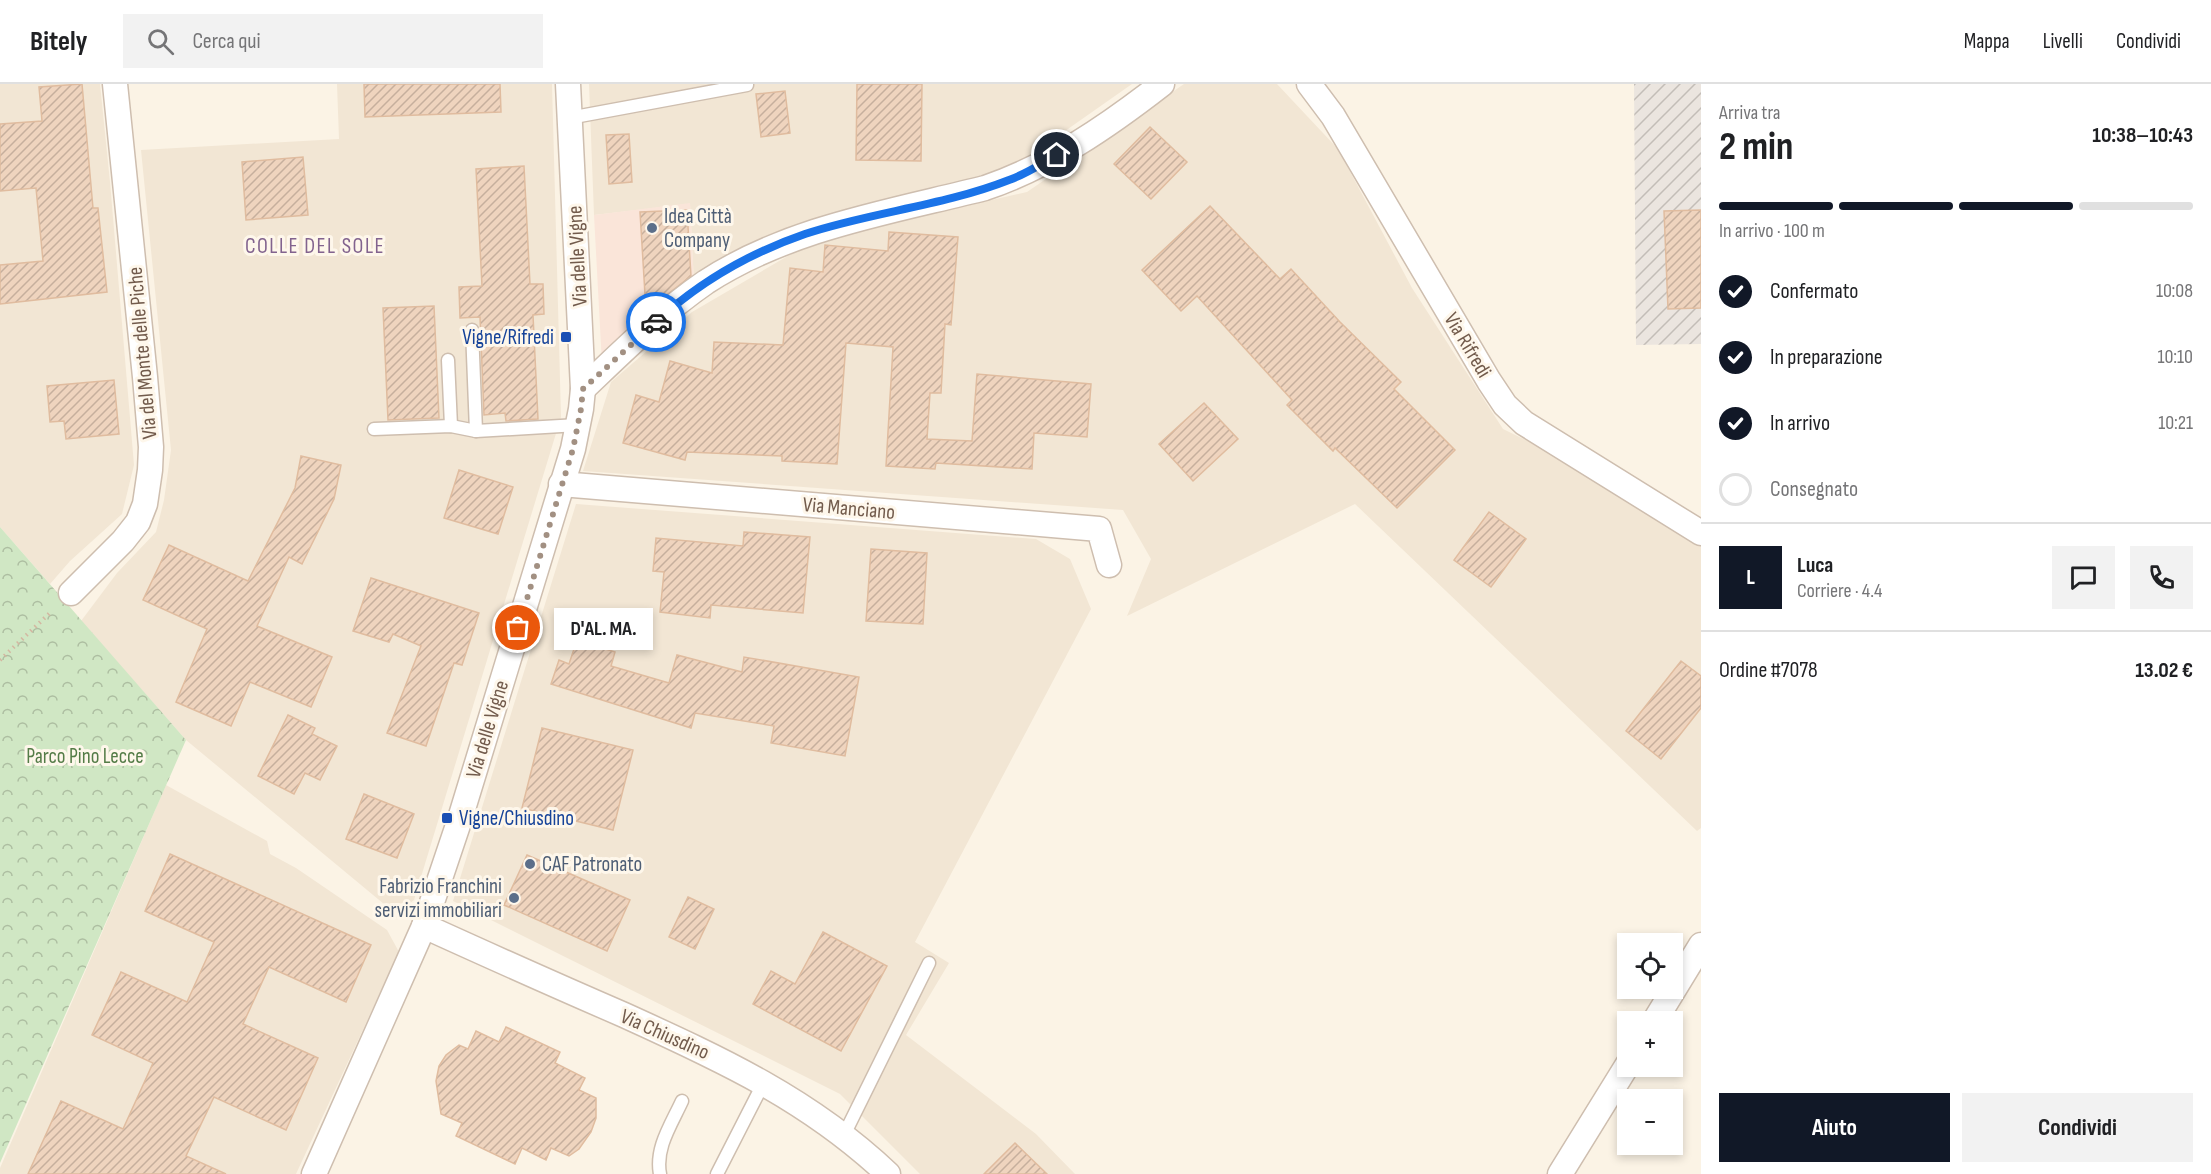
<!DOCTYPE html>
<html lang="it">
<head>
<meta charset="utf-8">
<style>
	:root { --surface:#fff; --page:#f2f2f2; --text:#202124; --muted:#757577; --line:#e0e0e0; --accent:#111827 }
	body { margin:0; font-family:"Sofia Sans Condensed",sans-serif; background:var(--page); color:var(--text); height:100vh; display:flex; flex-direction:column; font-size:22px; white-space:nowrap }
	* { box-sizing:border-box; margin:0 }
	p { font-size:20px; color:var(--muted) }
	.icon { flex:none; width:33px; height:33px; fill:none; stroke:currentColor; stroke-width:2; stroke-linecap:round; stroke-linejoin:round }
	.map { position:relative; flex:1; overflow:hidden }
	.drawer { display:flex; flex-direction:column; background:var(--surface); width:510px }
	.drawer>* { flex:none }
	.controls { position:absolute; left:1617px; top:849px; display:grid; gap:12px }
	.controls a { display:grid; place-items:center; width:66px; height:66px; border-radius:0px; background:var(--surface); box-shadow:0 3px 9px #0003; font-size:30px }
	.pin { position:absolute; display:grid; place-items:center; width:51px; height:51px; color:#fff; margin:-26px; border:3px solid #fff; border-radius:50%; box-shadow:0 2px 6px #0007 }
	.courier { position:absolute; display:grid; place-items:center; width:60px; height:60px; margin:-30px; border:4px solid #1a73e8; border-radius:50%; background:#fff; color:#222; box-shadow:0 2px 8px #0007 }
	.bubble { position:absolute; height:42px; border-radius:0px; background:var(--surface); box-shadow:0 3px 9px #0003; font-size:20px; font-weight:700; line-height:42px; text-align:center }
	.headline em { font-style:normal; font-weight:700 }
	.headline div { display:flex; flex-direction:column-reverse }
	.headline { display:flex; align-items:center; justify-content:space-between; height:102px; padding:0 18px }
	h1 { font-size:39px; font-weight:700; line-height:45px }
	.bar { display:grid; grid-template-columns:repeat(4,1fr); gap:9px 6px; align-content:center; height:72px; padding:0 18px }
	.bar i { height:8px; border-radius:4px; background:var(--line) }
	.bar .current { background:var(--accent) }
	.bar p { grid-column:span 4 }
	.line { display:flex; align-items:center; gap:15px; padding:0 18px; border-top:2px solid var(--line) }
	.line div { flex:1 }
	.round { display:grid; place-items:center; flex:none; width:63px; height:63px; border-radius:0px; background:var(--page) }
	ol { padding:0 18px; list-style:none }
	li { display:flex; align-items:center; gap:18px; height:66px }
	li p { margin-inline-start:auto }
	li .icon { padding:6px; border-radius:50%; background:var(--accent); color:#fff; stroke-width:4 }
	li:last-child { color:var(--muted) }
	li i { width:33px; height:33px; border:3px solid var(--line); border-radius:50% }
	.primary-button { display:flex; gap:12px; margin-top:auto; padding:12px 18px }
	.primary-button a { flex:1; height:69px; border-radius:0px; background:var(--accent); color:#fff; font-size:24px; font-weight:700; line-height:69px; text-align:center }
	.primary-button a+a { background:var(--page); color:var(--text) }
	header { display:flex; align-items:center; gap:36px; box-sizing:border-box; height:84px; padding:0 30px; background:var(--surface); border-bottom:2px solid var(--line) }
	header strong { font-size:28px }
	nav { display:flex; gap:33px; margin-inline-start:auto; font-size:21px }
	.search { width:420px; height:54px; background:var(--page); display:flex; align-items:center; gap:15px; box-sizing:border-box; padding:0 21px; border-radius:0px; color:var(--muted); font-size:22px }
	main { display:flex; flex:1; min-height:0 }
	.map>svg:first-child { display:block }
	.residential { fill:#f2e6d4 }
	.commercial { fill:#fae5d9 }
	.industrial { fill:url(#industrial-furrows) }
	.park { fill:url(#park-crowns) }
	.building { fill:url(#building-hatch); stroke:#e0bc9f; stroke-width:1.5 }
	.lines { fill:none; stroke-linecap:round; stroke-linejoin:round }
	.lane-casing { stroke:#cebeaf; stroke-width:15 }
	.street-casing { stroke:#cebeaf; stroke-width:27 }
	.path { stroke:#d3b7a1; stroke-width:4; stroke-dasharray:1.5 4.5; stroke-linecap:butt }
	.lane { stroke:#fff; stroke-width:12 }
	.street { stroke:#fff; stroke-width:24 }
	.done { stroke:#a29082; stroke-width:6; stroke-dasharray:0 10.8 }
	.route { stroke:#1a73e8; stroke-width:8 }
	.service-dot { fill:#5c6f8a; stroke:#fef7eb; stroke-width:2 }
	.transit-dot { fill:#1a4fb4; stroke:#fef7eb; stroke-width:2 }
	.labels { text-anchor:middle; stroke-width:6; stroke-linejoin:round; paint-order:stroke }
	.service-label { font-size:21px; fill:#4e5e75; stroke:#fef7eb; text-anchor:start }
	.street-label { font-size:21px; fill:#725b4c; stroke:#fef7eb }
	.transit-label { font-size:21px; fill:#164399; stroke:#fef7eb; text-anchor:end }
	.park-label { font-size:21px; fill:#547c47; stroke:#fef7eb }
	.neighbourhood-label { font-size:22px; letter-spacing:1.5px; fill:#82638e; stroke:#fef7eb }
</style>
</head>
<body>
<header>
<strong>Bitely</strong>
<div class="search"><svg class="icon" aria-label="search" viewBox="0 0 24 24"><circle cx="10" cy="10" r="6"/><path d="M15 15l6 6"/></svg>Cerca qui</div>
<nav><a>Mappa</a><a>Livelli</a><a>Condividi</a></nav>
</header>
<main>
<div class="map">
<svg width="1701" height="1090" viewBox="0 0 1701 1090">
	<defs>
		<pattern id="industrial-furrows" width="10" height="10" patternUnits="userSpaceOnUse" patternTransform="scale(1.5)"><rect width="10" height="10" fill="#ebe5df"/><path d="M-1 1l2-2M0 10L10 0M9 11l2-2" fill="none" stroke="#c3bdb7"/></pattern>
		<pattern id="park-crowns" width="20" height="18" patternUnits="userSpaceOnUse" patternTransform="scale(1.5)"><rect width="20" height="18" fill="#d0e7c4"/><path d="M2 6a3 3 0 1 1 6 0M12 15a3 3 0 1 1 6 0" fill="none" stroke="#adbea1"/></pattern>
		<pattern id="building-hatch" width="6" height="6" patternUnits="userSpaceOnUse" patternTransform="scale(1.5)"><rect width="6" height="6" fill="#efd4be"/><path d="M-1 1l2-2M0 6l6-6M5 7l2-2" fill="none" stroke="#c6af9d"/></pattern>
	</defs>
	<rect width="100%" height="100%" fill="#fbf3e5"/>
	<!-- residential -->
	<g class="residential">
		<polygon points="0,0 100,0 110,98 134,381 122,430 70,477 50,500 0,443"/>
		<polygon points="337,0 552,0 561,333 414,816 396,830 186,656 81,537 117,489 156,448 164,416 171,366 141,66 339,55"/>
		<polygon points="589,0 1132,0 1038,66 1001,89 694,200 690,120 594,131"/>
		<polygon points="1184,0 1277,0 1338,65 1412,204 1503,345 1701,442 1701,744 1697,747 1355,420 1127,532 1151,475 1123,426 583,387 611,298 692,228 793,169 867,144 1027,108"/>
		<polygon points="576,420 1036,455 1070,475 1091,525 915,858 949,879 906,951 1036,1050 1075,1090 920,1090 840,1010 453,817"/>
		<polygon points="166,701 267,757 270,770 296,784 387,846 399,868 296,1090 0,1090 0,1084"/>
	</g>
	<!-- commercial -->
	<polygon class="commercial" points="690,119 694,200 602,280 594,131"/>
	<!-- industrial -->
	<polygon class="industrial" points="1634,0 1701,0 1701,260 1636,261"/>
	<!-- park -->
	<polygon class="park" points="0,443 186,656 0,1079"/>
	<!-- building -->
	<g class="building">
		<polygon points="82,0 93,124 98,124 107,208 0,220 0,181 43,177 36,104 0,107 0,40 42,37 39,3"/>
		<polygon points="364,0 500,0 501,28 365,33"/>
		<polygon points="857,0 922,0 921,77 856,76"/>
		<polygon points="785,7 790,49 761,53 756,10"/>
		<polygon points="1150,43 1187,78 1151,115 1114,80"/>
		<polygon points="629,50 632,98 609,100 606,51"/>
		<polygon points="303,73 308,131 246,136 242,78"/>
		<polygon points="524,82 530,200 543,200 544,230 533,231 538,335 506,337 505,329 484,331 480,233 460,234 459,203 482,202 476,85"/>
		<polygon points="1210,122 1280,195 1291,185 1340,238 1401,298 1394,305 1455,366 1397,424 1335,364 1333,367 1287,321 1292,316 1197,212 1181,227 1142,186"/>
		<polygon points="687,126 691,192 646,227 640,128"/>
		<polygon points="1701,126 1701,224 1668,225 1664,127"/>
		<polygon points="889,148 958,153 951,241 945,240 941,309 930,309 927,355 972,357 977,290 1091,300 1087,353 1034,349 1032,385 936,379 935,385 886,382 893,263 846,259 837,380 782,377 782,372 687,368 685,376 623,359 636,311 659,318 670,277 712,289 714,258 783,261 790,184 823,188 825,161 888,167"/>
		<polygon points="434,222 439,334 388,336 383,224"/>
		<polygon points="114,296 119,350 66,355 64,337 50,338 47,302"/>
		<polygon points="1204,319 1238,355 1193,397 1159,360"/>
		<polygon points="301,372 341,381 334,415 302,480 289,473 257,542 332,573 311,623 250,598 231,642 176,618 207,545 143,516 169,461 248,497 295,404"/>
		<polygon points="459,386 513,403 498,450 444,434"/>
		<polygon points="1489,428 1526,455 1491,503 1454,476"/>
		<polygon points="744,448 810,453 803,529 711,521 710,534 660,528 664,488 653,487 656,454 743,462"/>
		<polygon points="871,465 927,469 923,540 866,537"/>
		<polygon points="371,494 479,529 462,581 454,579 426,662 387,649 421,562 393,550 389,558 353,547"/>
		<polygon points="577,556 615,568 611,582 669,599 677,571 742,588 744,573 859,593 845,672 771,659 774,642 695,629 691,644 551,600 559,576 569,580"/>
		<polygon points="1681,577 1701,592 1701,624 1661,675 1626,647"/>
		<polygon points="288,631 315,644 312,650 337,662 320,696 305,689 294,710 258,692"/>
		<polygon points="542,644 633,666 613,746 522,724"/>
		<polygon points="364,710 414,730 397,774 346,755"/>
		<polygon points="170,770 371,861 346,918 269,883 243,940 318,974 286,1046 214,1013 186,1072 226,1090 28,1090 61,1017 123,1045 153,979 92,951 121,888 187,918 214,858 145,827"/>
		<polygon points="527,771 630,816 607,867 504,821"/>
		<polygon points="688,813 714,825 695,865 669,853"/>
		<polygon points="823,848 887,882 841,967 753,920 771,887 795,900"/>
		<polygon points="506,943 560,968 555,979 585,994 579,1006 596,1014 596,1034 591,1048 579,1065 569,1072 551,1064 546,1076 522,1064 515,1080 456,1052 462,1039 441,1030 436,997 439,982 446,971 459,961 468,965 476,947 499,958"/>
		<polygon points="1015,1059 1047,1090 984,1090"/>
	</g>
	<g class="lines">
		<!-- lane casing -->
		<g class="lane-casing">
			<g id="lane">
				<polyline points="569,34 747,1"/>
				<polyline points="472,246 476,347"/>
				<polyline points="448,276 451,342"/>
				<polyline points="374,345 451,342 476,347 578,341"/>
				<polyline points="844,1051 929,879"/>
				<path d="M660,1090c-5,-26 11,-49 22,-73"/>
				<polyline points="717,1090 764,998"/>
			</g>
		</g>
		<!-- street casing -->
		<g class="street-casing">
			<g id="street">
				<polyline points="1309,0 1333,32 1489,297 1505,321 1524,339 1701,449"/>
				<path d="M583,305c39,-37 78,-76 123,-107 83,-54 184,-70 279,-94 65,-22 123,-62 177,-104"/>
				<polyline points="561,400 1099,445 1109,481"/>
				<polyline points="71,509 123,457 138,438 145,420 150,386 151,363 145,293 115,0"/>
				<path d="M424,842c66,30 133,60 200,89 97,44 186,85 264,159"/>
				<polyline points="1654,938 1701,861"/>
				<polyline points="314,1090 424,842 459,738 573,365 581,325 583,305 568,0"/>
				<polyline points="1560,1090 1628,980"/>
			</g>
		</g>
		<!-- path -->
		<polyline class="path" points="0,576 52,527"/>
		<!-- lane -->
		<use href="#lane" class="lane"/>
		<!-- street -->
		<use href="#street" class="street"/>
	</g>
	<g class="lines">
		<!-- done -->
		<polyline class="done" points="518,544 573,365 581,325 583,305 656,238"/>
		<!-- route -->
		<path class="route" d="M656,238c42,-39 94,-69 149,-88 66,-22 138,-28 204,-54 17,-6 32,-16 48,-25"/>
	</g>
	<!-- markers -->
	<g class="service-dot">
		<circle cx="652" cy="144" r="6"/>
		<circle cx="530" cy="780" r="6"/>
		<circle cx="514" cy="814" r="6"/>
	</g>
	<g class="transit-dot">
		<rect x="560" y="247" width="12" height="12" rx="3"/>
		<rect x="441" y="728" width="12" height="12" rx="3"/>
	</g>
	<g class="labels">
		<!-- service labels -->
		<g class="service-label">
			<text x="664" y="139">Idea Città<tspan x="664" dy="24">Company</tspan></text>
			<text x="542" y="787">CAF Patronato</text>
			<text x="502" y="809" text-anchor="end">Fabrizio Franchini<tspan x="502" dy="24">servizi immobiliari</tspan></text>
		</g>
		<!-- street labels -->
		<g class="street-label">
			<text transform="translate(577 172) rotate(-93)" y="7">Via delle Vigne</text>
			<text transform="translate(1468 261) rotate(59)" y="7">Via Rifredi</text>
			<text transform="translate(142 269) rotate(-95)" y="7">Via del Monte delle Piche</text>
			<text transform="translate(849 424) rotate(5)" y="7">Via Manciano</text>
			<text transform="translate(487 645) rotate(-73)" y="7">Via delle Vigne</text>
			<text transform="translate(665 950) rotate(24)" y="7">Via Chiusdino</text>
		</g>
		<!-- transit labels -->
		<g class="transit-label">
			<text x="554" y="260">Vigne/Rifredi</text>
			<text x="459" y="741" text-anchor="start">Vigne/Chiusdino</text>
		</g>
		<!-- park labels -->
		<g class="park-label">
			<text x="85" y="679">Parco Pino Lecce</text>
		</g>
		<!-- neighbourhood labels -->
		<g class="neighbourhood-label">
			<text x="315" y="169">COLLE DEL SOLE</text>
		</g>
	</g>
</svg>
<div class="controls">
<a><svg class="icon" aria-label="locate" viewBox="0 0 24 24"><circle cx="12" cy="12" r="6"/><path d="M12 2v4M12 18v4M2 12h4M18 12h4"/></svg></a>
<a>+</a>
<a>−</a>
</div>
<div class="pin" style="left:518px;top:544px;background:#ea580c"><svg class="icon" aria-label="bag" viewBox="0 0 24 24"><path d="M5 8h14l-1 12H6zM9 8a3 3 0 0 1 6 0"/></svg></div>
<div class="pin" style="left:1057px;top:71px;background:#1f2937"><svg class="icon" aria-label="home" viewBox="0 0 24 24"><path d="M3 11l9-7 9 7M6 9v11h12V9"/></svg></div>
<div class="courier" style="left:656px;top:238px"><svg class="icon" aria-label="car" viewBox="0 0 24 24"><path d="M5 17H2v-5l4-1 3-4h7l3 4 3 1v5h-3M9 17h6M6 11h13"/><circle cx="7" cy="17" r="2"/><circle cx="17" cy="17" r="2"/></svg></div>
<div class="bubble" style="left:554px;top:524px;width:99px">D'AL. MA.</div>
</div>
<section class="drawer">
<div class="headline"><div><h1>2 min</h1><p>Arriva tra</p></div><em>10:38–10:43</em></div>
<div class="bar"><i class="current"></i><i class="current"></i><i class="current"></i><i></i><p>In arrivo · 100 m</p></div>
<ol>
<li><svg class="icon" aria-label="check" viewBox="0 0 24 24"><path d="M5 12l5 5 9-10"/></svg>Confermato<p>10:08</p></li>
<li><svg class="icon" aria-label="check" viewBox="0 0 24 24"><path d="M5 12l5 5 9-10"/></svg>In preparazione<p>10:10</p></li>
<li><svg class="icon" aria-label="check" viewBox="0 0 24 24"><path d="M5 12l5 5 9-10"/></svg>In arrivo<p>10:21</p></li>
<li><i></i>Consegnato</li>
</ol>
<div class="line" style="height:108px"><b class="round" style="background:var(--accent);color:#fff">L</b><div><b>Luca</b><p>Corriere · 4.4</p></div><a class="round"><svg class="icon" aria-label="chat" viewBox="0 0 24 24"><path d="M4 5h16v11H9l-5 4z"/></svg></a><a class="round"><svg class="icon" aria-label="phone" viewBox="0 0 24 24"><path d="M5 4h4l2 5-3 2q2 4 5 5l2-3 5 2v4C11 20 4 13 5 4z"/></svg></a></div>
<div class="line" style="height:78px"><div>Ordine #7078</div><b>13.02 €</b></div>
<div class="primary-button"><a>Aiuto</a><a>Condividi</a></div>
</section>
</main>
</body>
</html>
